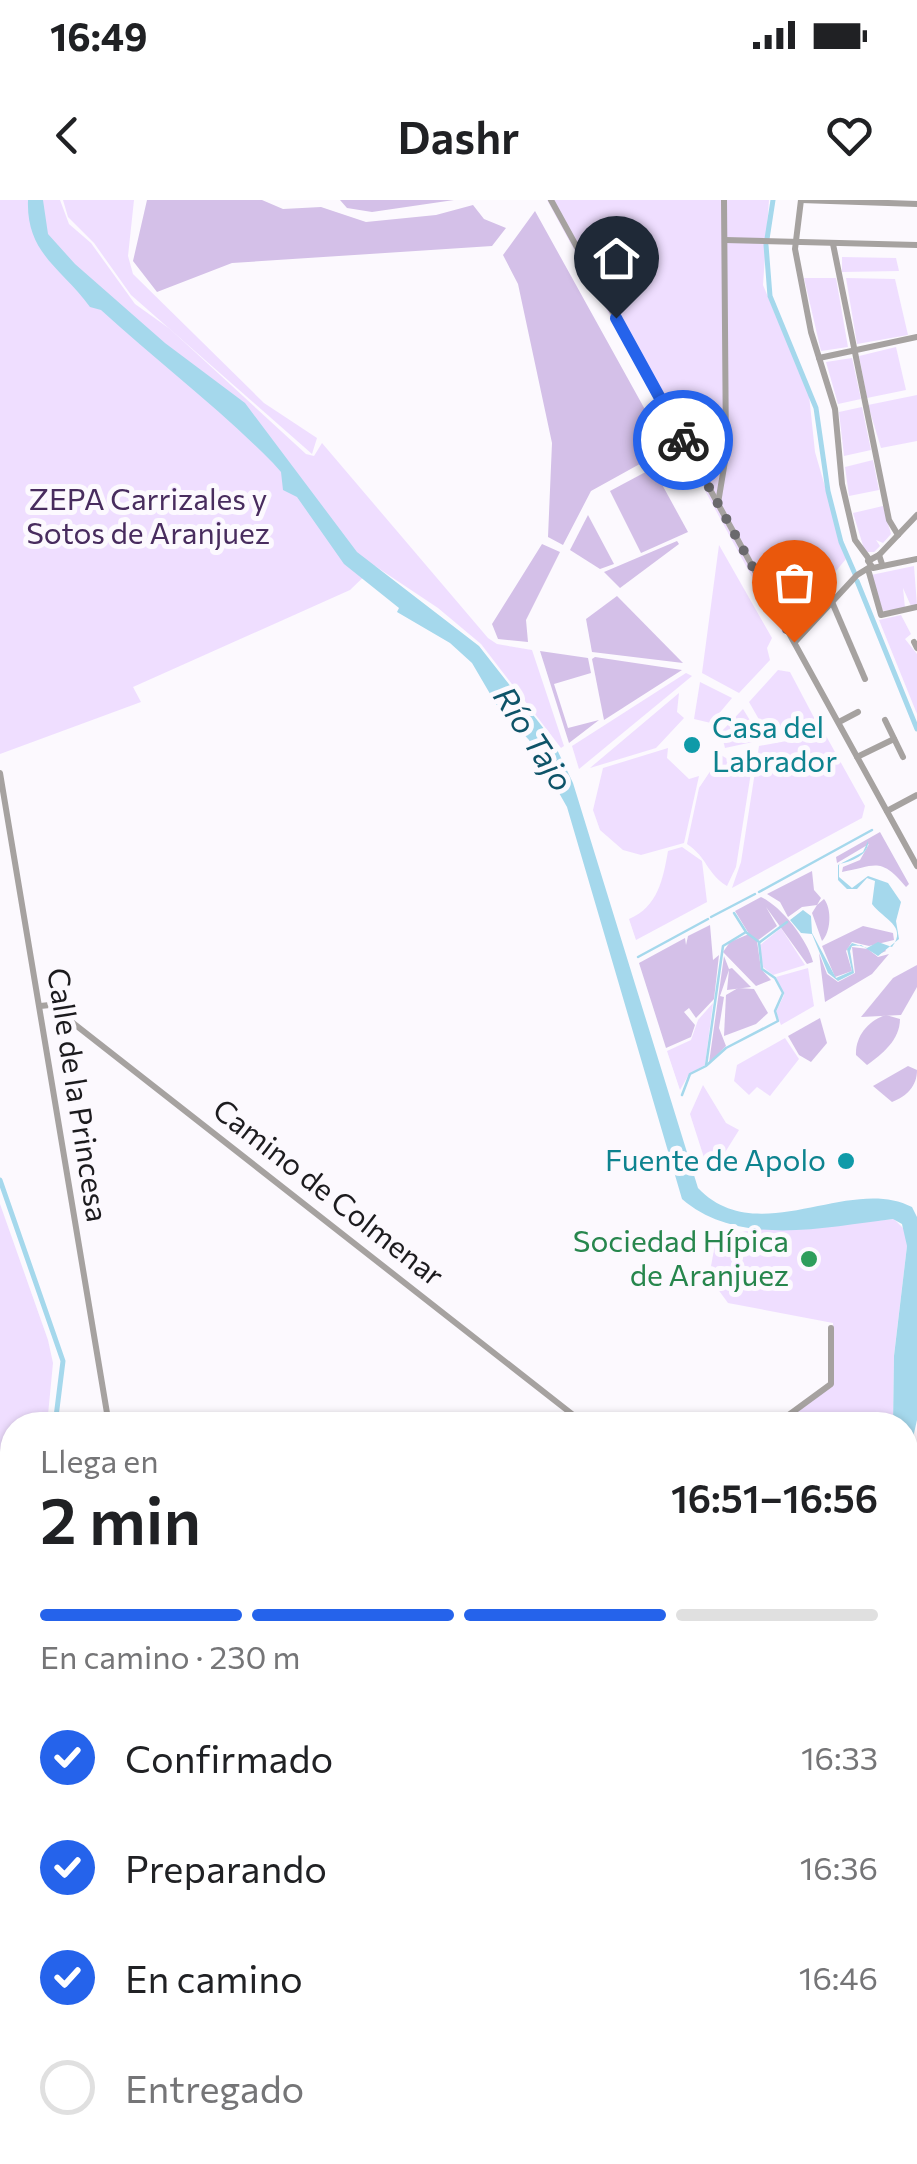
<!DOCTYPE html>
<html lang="es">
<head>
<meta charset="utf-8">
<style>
	:root { --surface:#fff; --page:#f2f2f2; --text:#202124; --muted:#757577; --line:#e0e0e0; --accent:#2563eb }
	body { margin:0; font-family:Commissioner,sans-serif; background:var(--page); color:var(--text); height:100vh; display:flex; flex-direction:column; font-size:38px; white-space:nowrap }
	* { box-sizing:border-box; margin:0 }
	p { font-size:32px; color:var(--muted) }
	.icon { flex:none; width:55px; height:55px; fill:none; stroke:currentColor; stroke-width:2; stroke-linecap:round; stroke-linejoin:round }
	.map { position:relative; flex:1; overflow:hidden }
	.sheet { position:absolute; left:0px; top:1212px; width:918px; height:752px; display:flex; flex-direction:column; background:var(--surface); border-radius:40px 40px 0 0; box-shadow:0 2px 8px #0004 }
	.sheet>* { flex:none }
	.pin { position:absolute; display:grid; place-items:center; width:85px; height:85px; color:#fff; margin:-102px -42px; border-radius:50% 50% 50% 0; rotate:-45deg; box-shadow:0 0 10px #0007 }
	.pin .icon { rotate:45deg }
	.courier { position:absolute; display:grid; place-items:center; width:100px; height:100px; margin:-50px; border:8px solid #2563eb; border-radius:50%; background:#fff; color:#222; box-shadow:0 2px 12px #0007 }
	.head em { font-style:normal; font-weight:600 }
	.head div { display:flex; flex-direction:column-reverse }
	.head { display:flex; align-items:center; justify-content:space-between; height:170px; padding:0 40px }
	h1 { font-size:65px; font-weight:600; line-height:75px }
	.bar { display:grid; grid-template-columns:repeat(4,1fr); gap:15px 10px; align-content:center; height:120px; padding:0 40px }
	.bar i { height:12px; border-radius:8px; background:var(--line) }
	.bar .on { background:var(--accent) }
	.bar p { grid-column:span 4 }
	ol { padding:0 40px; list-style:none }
	li { display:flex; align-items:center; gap:30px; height:110px }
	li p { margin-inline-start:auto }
	li .icon { padding:10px; border-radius:50%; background:var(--accent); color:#fff; stroke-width:4 }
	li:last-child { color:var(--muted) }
	li i { width:55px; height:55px; border:5px solid var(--line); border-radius:50% }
	.status { display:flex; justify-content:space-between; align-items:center; height:70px; padding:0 50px; background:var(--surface); direction:ltr }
	.status svg { height:28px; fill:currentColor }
	header { display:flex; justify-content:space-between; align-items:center; height:130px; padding:0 40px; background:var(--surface); font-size:45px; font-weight:600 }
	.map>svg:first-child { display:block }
	.green { fill:#efdeff }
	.forest { fill:#d4c0e8 }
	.water { fill:#a5d8ec }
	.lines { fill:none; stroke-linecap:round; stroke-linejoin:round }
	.stream { stroke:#a5d8ec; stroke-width:2.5 }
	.canal { stroke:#a5d8ec; stroke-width:5 }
	.minor { stroke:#a6a2a0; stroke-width:6 }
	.major { stroke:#615b57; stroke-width:9 }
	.done { stroke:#6a696c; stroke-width:10; stroke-dasharray:0 18 }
	.route { stroke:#2563eb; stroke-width:12 }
	.culture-dot { fill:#0f9aa8; stroke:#fcf9fe; stroke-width:4 }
	.leisure-dot { fill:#2e9e5b; stroke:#fcf9fe; stroke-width:4 }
	.labels { text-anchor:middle; stroke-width:10; stroke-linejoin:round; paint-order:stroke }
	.park-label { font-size:30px; fill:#482c5e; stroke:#fcf9fe }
	.culture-label { font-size:30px; fill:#0d838f; stroke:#fcf9fe; text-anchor:start }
	.street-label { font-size:30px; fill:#1c1b1e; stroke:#fcf9fe }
	.leisure-label { font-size:30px; fill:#27864d; stroke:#fcf9fe; text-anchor:end }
	.water-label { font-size:32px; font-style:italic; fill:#0e5368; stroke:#fcf9fe }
</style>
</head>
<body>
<div class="status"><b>16:49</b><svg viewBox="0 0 49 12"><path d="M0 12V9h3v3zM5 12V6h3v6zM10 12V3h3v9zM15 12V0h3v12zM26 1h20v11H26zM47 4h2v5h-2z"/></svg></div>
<header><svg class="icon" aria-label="back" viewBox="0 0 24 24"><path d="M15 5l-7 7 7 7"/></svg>Dashr<svg class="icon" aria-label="heart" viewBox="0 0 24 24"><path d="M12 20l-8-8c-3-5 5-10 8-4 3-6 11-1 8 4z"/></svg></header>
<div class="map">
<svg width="917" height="1964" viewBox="0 0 917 1964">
	<rect width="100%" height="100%" fill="#fcf9fe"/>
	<!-- green -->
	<g class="green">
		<polygon points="0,0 60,0 69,24 91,43 135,104 170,129 306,254 314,256 322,243 488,438 497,444 532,450 564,546 561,548 481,444 438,408 375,366 350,390 133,487 141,502 0,554"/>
		<polygon points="63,0 134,0 128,56 133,74 264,203 317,238 312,254 131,95 94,43 68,17"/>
		<polygon points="547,0 769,0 763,85 809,195 815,252 846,359 783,434"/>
		<polygon points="842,57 896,58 899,71 842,72"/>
		<polygon points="804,78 836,78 848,147 821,151"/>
		<polygon points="846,78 895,79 908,135 857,144"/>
		<polygon points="896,147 906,190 867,198 859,156"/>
		<polygon points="852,158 861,199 838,204 826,162"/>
		<polygon points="917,195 917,241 881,248 868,205"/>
		<polygon points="862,207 871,250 844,256 839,212"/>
		<polygon points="873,260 879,290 849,296 845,267"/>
		<polygon points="883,306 891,334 883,343 876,340 880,346 874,352 865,352 853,313"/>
		<polygon points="719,345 772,438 767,448 770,460 739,493 702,473"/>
		<polygon points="914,366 917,405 911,406 903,388 905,408 883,411 871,375"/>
		<polygon points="901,415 911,434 905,439 917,454 917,514 879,420"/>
		<polygon points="778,470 790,472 819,527 769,537 749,502"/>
		<polygon points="686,473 692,476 579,569 572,546"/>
		<polygon points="700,482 732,498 711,523 694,519"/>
		<polygon points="679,493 677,512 684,518 656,548 590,568"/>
		<polygon points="743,509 762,540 725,548 721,532"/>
		<polygon points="825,534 865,606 862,618 732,688 741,662 759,546"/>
		<polygon points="668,548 667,558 689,579 699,576 684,643 641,655 623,650 600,630 593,610 603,568"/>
		<path d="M721,555l13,8 19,-3 -17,107 -9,19c-20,-12 -20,-29 -40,-42l12,-56z"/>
		<path d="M682,647l20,14 5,41 -71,38 -7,-21c29,-12 34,-40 39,-68z"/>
		<polygon points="781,728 805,765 773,775 763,767 759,746"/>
		<polygon points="808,768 814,806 781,825 776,812 784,795 776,777"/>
		<polygon points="713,803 705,865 689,874 680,890 667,851 691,840 698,820"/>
		<polygon points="785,838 799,859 770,896 757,887 749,895 734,881 737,865"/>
		<polygon points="703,885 726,923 739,930 719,962 707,967 690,914"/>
		<polygon points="0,1004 48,1140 53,1163 47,1225 12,1225 12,1394 0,1389"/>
		<path d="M894,1019l12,12 1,15 -13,109 -1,70h-113l53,-40v-62l-105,-20 -19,-26 7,-38c46,-17 125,-14 178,-20z"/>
		<polygon points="917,1696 917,1810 905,1813 905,1708"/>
		<path d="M166,1952c30,0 56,9 85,9l1,-8h53v11h-141z"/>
	</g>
	<!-- forest -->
	<g class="forest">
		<polygon points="147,0 262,0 283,9 321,7 366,22 436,15 473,5 484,19 506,28 492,46 232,63 157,92 133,61"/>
		<polygon points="340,0 454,0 372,12 347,8"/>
		<polygon points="535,11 663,242 649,252 647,260 591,291 563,345 548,337 552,243 518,84 503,55"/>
		<polygon points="653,268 688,332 641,353 610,291"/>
		<polygon points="588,315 614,364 600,369 570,350"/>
		<polygon points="677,341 679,344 620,388 604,372"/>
		<polygon points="542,344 560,352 526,420 528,442 498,439 492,424"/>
		<polygon points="617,396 683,463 592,452 586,419"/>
		<polygon points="540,451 588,458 591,473 554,484 568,528 599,520 569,543"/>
		<polygon points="592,459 595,457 682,470 604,520"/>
		<path d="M880,632l29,52 -3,3c-26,-31 -30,-21 -64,-15l1,-5 17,-7 9,-16 -32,19 -1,-6z"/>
		<path d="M812,671l2,19 7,8 -4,7 7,-6c8,10 7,33 -2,42l-10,-28 5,-8 -15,2 -14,10 -8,-15 -13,-8z"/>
		<path d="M761,697c20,9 47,43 52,65l-6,2 -41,-57 11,19 -20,15 4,28 10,11 -15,6 -33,-34 7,-10 19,-8 -14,-23z"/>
		<polygon points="710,725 713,760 719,755 714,799 696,818 689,808 684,812 695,825 691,837 666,848 639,763 685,738 686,745 688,736"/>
		<polygon points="863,726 893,733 894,740 869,746 852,742 846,751 852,771 835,777 822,746"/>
		<polygon points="880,744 886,751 879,754 869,750 878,757 889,754 872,774 825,802 819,753 827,774 838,782 855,773 852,747 868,749"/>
		<polygon points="724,756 729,769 732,768 751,787 727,790 729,770 720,796 724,797 719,828 726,846 709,863"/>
		<polygon points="917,765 917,787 901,815 861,817 893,778"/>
		<polygon points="738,788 754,789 768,813 756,824 724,836 726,795"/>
		<path d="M886,815l14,4c0,21 -18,35 -33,46l-11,-10c-1,-19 13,-35 30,-40z"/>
		<polygon points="820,818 827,843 811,862 799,855 788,836"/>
		<path d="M908,866l9,4c0,16 -10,26 -25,32l-19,-16z"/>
	</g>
	<!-- water -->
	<g class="water">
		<path d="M28,0h15l5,34 27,30 90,79 80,60 112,149 122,94 73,93 21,44 125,405c60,63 151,-14 214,19l5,10v203l-7,31 -5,3v-29h-12l1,-69 13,-110 -5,-22 -9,-5c-68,8 -154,29 -211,-20l-115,-392 -38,-67 -33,-36 -24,-41 -22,-20 -53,-31 2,-4 -55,-44 -47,-67 -14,-7 -2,-18 -8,-9c-54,-55 -115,-101 -172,-153l-11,-3c-28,-39 -64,-53 -62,-107z"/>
		<path d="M868,641c1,14 -17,21 -29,23v13l13,11 16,-12 20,7 13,19 -5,19 3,18 -21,17 -17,-11 -9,1 -2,5 4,22 -16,8 -10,-8 -16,-39 -11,-1 -11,-13 13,-10 8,6 1,17 24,45 16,-7 -5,-22 5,-6 15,5 11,-6 14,5c16,-21 -9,-28 -20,-43l3,-23 -8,-3 -10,11h-10l-9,-9v-15l25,-13z"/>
	</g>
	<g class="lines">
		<!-- stream -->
		<g class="stream">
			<polyline points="759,692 872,630"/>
			<polyline points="711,717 755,694"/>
			<polyline points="760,742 787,722"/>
			<polyline points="638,757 708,719"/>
			<polyline points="707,865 726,848 778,821 775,811 783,793 775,778 762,769 759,742 747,733"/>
			<polyline points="682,895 690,874 706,866 723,746 746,732 734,713"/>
			<polyline points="915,1273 912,1263 917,1261"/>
			<polyline points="910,1319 917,1317"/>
			<polyline points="915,1346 917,1345"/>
		</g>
		<!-- canal -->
		<g class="canal">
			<polyline points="767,39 773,0"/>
			<polyline points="766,45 770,96 816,208 828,291 841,342 855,374"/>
			<polyline points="857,381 917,529"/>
			<polyline points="0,980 63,1161 55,1225"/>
			<polyline points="306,1964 306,1952"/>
		</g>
		<!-- minor -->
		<g class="minor">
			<polyline points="551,0 917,666"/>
			<polyline points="801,0 795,49 811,132 835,209 842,284 855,340 869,359"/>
			<polyline points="801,0 917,4"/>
			<polyline points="725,40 917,45"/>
			<polyline points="833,44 889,320 898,335"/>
			<polyline points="819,158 917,137"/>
			<polyline points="718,303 726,255 724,0"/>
			<polyline points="879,355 917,315"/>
			<polyline points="882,364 879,355 868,361 873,368 917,359"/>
			<polyline points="868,369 881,415 917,407"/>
			<polyline points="832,402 865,479"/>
			<polyline points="795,442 857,375 870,367"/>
			<polyline points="914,442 917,448"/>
			<polyline points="885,520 903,557"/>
			<polyline points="839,522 858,512"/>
			<polyline points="857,557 894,539"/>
			<polyline points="0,573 109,1225"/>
			<polyline points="887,611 917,595"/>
			<polyline points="40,806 50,805 586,1225"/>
			<polyline points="775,1225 831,1184 831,1128"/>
			<polyline points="0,1394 12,1399"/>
			<polyline points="0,1417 12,1432"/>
			<polyline points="905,1425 917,1427"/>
			<polyline points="0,1457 12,1447"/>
			<polyline points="0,1498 12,1488"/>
			<polyline points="0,1540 12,1530"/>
			<polyline points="0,1569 12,1584"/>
			<polyline points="0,1650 12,1639"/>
			<polyline points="0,1724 12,1732"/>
			<polyline points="0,1803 12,1792"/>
			<polyline points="707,1952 714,1964"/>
			<polyline points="124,1964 125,1952"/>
			<polyline points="160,1964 161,1952"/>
		</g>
		<!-- major -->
		<g class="major">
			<polyline points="905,1512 917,1500"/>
			<polyline points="905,1664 917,1653"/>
			<polyline points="471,1964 482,1952"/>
			<polyline points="642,1964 648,1952"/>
		</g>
	</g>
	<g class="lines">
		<!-- done -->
		<polyline class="done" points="683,240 794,442"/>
		<!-- route -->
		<polyline class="route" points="616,118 683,240"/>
	</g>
	<!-- markers -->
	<g class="culture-dot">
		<circle cx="692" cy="545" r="10"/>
		<circle cx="846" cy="961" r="10"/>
	</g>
	<circle class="leisure-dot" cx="809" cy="1059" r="10"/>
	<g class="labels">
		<!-- park labels -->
		<g class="park-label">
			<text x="148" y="310">ZEPA Carrizales y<tspan x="148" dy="34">Sotos de Aranjuez</tspan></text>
		</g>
		<!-- culture labels -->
		<g class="culture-label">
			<text x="712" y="538">Casa del<tspan x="712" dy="34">Labrador</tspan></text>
			<text x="826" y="971" text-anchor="end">Fuente de Apolo</text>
		</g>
		<!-- street labels -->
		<g class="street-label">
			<text transform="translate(77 895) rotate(81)" y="10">Calle de la Princesa</text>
			<text transform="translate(328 993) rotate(38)" y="10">Camino de Colmenar</text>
		</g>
		<!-- leisure labels -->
		<g class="leisure-label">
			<text x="789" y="1052">Sociedad Hípica<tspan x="789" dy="34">de Aranjuez</tspan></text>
		</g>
		<!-- water labels -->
		<g class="water-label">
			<text transform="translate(533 539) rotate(57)" y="11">Río Tajo</text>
		</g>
	</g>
</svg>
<div class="pin" style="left:794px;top:442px;background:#ea580c"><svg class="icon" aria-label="bag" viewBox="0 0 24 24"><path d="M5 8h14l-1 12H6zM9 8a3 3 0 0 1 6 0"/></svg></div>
<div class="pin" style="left:616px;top:118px;background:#1f2937"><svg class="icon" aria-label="home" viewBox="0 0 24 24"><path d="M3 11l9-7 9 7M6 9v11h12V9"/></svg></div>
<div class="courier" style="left:683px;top:240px"><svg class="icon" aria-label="bike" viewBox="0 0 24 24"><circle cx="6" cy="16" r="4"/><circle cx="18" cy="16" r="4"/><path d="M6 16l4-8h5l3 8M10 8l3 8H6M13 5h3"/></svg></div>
<section class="sheet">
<div class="head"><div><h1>2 min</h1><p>Llega en</p></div><em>16:51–16:56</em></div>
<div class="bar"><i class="on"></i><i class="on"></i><i class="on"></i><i></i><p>En camino · 230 m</p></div>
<ol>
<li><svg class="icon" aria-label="check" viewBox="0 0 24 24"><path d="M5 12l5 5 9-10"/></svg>Confirmado<p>16:33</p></li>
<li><svg class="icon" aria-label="check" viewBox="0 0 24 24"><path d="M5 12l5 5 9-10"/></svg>Preparando<p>16:36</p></li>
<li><svg class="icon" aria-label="check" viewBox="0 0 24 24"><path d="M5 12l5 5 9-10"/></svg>En camino<p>16:46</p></li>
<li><i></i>Entregado</li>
</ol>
</section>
</div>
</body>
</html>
